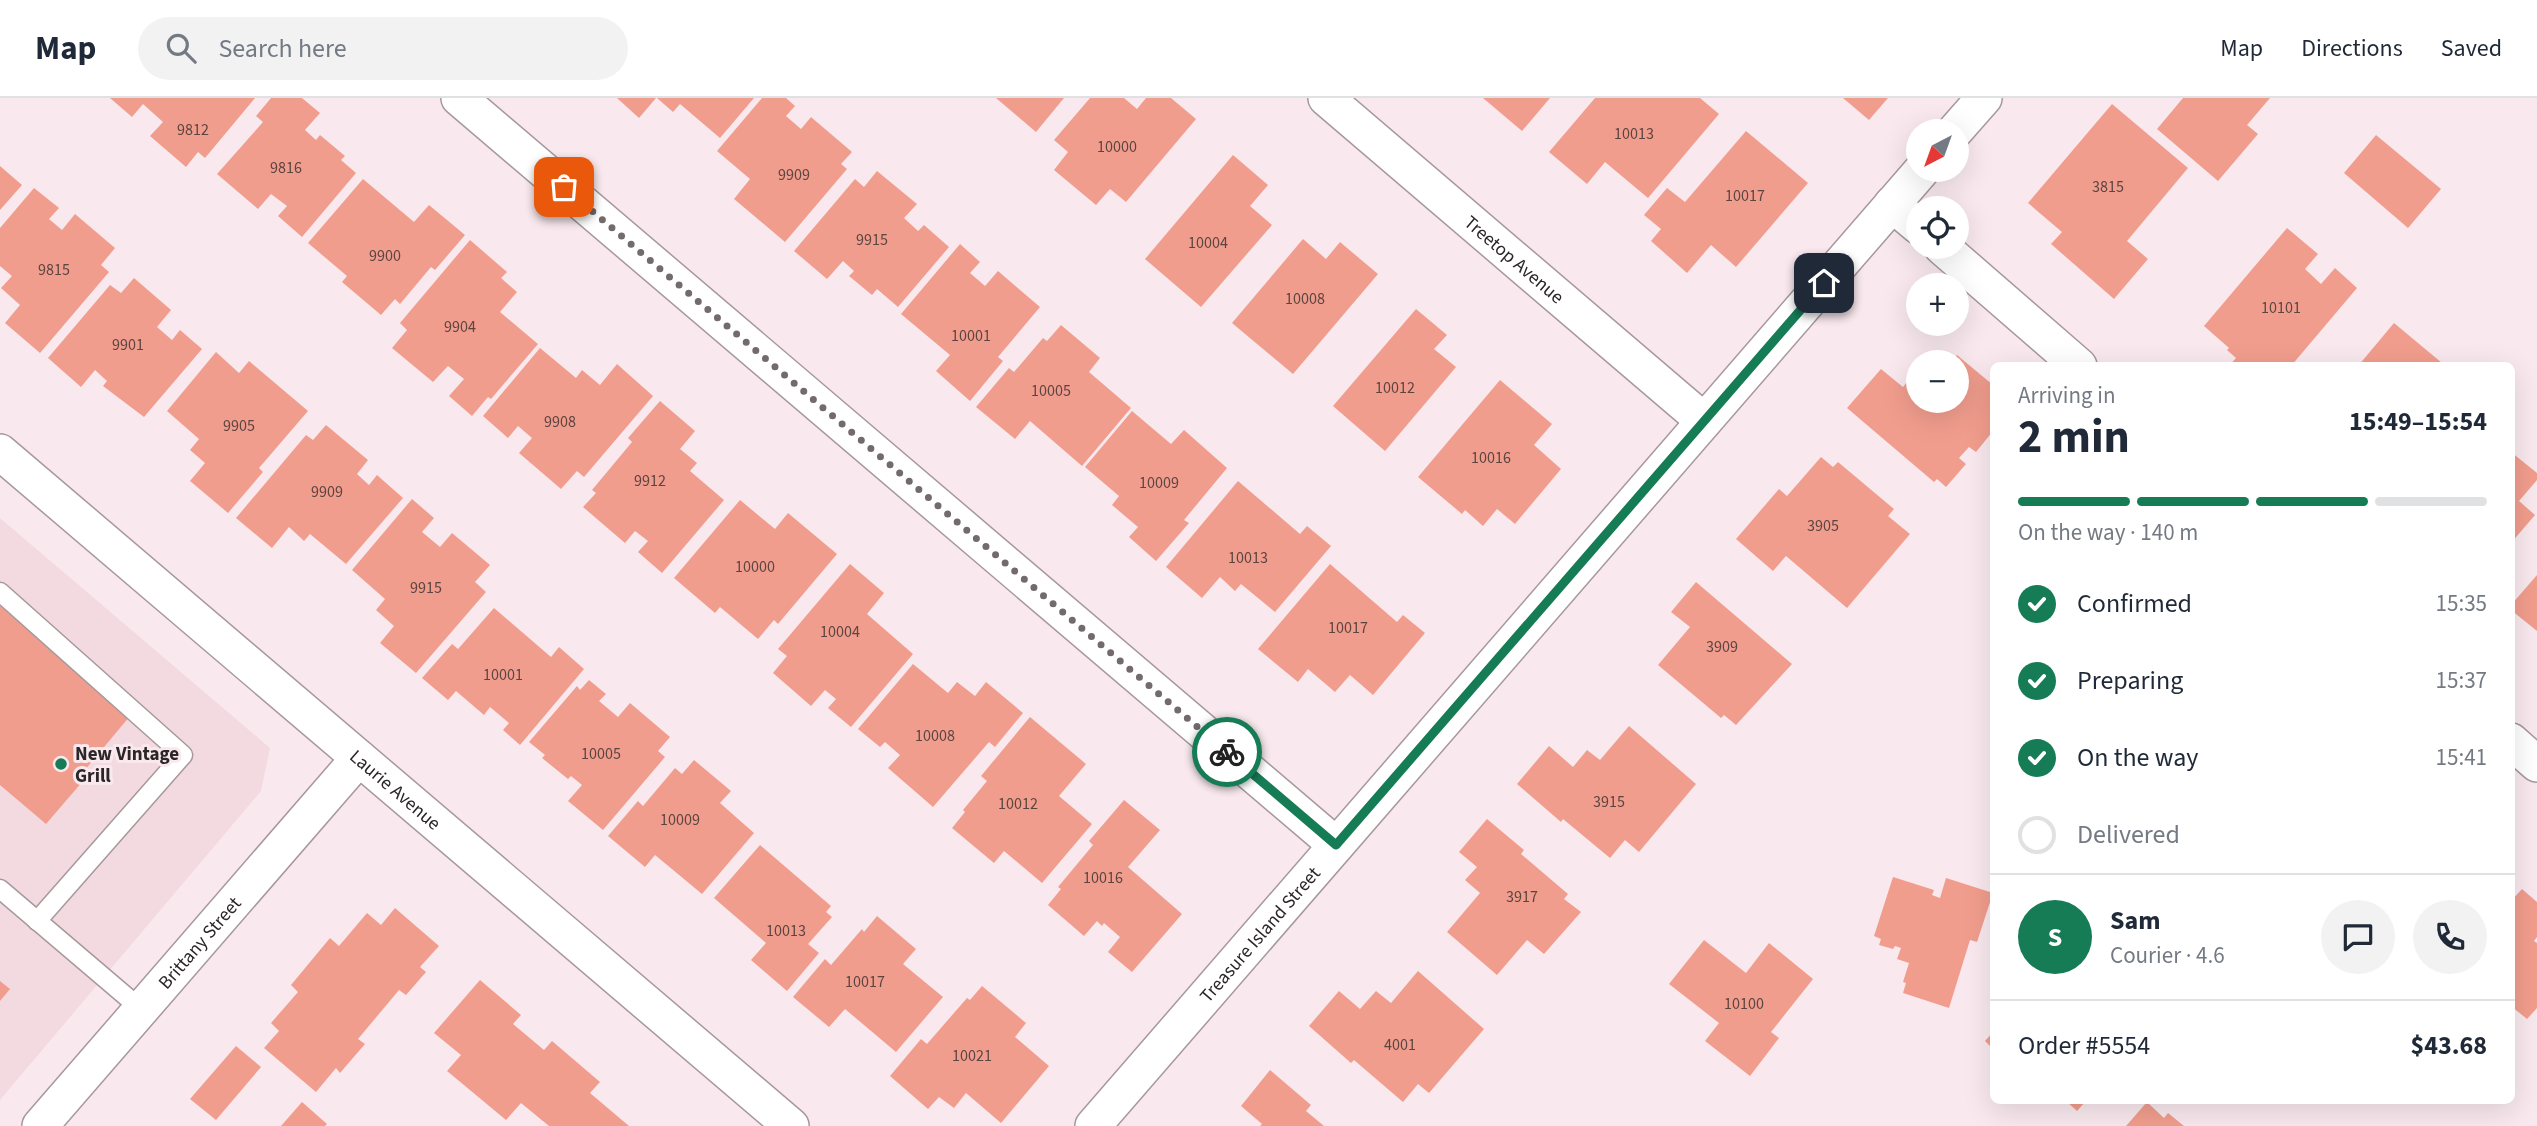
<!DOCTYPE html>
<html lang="en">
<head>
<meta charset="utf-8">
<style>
	:root { --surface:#fff; --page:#f2f2f3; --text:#1f2937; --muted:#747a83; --line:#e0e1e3; --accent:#157c55 }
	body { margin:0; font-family:"Source Sans 3",sans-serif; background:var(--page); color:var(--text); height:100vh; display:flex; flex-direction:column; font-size:26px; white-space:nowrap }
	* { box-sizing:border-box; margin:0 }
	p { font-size:23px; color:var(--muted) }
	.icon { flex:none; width:38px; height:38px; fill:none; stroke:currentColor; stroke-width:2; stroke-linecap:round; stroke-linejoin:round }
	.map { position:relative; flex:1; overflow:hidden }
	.side { position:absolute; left:1990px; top:264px; width:525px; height:742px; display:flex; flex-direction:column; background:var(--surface); border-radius:10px; box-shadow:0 7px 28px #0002 }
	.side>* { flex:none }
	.needle { width:46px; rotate:221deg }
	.fabs { position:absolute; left:1906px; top:21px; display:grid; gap:14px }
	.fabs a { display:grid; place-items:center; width:63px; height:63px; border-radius:50%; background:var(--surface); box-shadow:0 7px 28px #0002; font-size:35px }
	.pin { position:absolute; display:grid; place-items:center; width:60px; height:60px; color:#fff; margin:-30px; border-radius:14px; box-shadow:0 4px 10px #0006 }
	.courier { position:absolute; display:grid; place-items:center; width:70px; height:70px; margin:-35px; border:5px solid #157c55; border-radius:50%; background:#fff; color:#222; box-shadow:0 2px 9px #0007 }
	.headline em { font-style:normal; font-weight:700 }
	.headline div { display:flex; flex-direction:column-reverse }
	.headline { display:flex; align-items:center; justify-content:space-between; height:119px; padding:0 28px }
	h1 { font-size:46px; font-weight:700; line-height:52px }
	.bar { display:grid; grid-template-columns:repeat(4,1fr); gap:10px 7px; align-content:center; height:84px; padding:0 28px }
	.bar i { height:9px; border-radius:5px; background:var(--line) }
	.bar .selected { background:var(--accent) }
	.bar p { grid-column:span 4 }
	.line { display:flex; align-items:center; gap:18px; padding:0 28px; border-top:2px solid var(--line) }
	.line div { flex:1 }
	.round { display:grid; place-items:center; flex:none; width:74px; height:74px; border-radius:37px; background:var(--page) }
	ol { padding:0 28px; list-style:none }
	li { display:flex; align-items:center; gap:21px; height:77px }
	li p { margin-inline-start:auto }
	li .icon { padding:7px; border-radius:50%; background:var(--accent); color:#fff; stroke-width:4 }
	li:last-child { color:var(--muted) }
	li i { width:38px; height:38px; border:4px solid var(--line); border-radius:50% }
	header { display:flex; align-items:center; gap:42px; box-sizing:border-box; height:98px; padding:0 35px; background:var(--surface); border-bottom:2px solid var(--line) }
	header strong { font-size:33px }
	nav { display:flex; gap:38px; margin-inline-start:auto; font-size:24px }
	.search { width:490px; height:63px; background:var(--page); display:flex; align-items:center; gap:18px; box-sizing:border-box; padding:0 24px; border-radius:38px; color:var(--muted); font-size:26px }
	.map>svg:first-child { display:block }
	.built { fill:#f3dae1 }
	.building { fill:#f19d8d }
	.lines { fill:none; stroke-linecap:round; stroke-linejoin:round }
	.lane-casing { stroke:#a6989c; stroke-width:21 }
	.street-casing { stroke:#a6989c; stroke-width:38 }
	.lane { stroke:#fff; stroke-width:18 }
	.street { stroke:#fff; stroke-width:35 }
	.done { stroke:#736a6d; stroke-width:7; stroke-dasharray:0 12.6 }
	.route { stroke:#157c55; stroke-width:9 }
	.poi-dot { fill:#157c55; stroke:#f9e9ee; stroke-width:2.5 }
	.labels { text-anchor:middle; stroke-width:6; stroke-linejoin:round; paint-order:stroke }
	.number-label { font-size:16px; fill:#5c4440 }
	.street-label { font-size:19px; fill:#2b2627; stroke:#f9e9ee }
	.poi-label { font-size:19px; font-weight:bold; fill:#2b2627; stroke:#f9e9ee; text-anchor:start }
</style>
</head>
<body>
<header>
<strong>Map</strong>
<div class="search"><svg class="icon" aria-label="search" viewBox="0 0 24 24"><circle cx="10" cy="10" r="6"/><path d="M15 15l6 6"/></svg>Search here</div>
<nav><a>Map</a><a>Directions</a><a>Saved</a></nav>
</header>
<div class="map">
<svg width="2537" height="1028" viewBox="0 0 2537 1028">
	<rect width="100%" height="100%" fill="#f9e9ee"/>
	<!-- built -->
	<polygon class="built" points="0,420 270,650 261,693 0,1002"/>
	<!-- building -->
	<g class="building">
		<polygon points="110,0 255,0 205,60 198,54 186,69 150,38 163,24 143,6 132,19"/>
		<polygon points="271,0 302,0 320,15 305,32 316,42 320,37 345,58 341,62 356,75 302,139 278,118 287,108 271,96 258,111 217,76 263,24 256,18"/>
		<polygon points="617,0 656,0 639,20"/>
		<polygon points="657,0 754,0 720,40 680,6 673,14"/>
		<polygon points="762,0 786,0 795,8 786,18 801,31 811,19 852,54 841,66 847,71 785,144 734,101 750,81 717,53"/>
		<polygon points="996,0 1064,0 1036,34"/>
		<polygon points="1090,0 1124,0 1137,11 1146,0 1171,0 1196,21 1126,104 1110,91 1096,107 1054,72 1068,54 1054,42"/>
		<polygon points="1483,0 1550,0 1522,33"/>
		<polygon points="1595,0 1700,0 1719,16 1648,100 1605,64 1587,86 1549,54"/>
		<polygon points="1843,0 1888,0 1869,22"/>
		<polygon points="2183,0 2270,0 2247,27 2258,36 2218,83 2157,31"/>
		<polygon points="2112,6 2188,70 2127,143 2148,161 2114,201 2051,146 2062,134 2028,105"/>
		<polygon points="1746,33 1808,85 1736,169 1711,147 1687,175 1651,143 1661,131 1644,117 1667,90 1685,104"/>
		<polygon points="2376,37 2441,91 2408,130 2344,75"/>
		<polygon points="1233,57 1268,87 1250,108 1272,127 1201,209 1145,161"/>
		<polygon points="0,68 22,87 0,112"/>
		<polygon points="877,73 917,106 904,120 918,133 924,127 949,149 898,209 877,191 872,197 849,178 854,173 843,163 827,181 794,153 855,81 864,89"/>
		<polygon points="363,81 414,124 429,107 465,137 435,172 431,169 400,206 395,201 381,217 342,184 347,178 308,145"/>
		<polygon points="34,90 59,110 49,121 62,132 75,116 115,150 101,167 109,174 40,255 5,225 20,207 1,190 12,178 0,168 0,130"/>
		<polygon points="2287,130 2318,156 2305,171 2321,186 2335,170 2357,190 2291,268 2229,268 2236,260 2227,252 2229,250 2204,228"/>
		<polygon points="1303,141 1326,161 1340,144 1378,176 1293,276 1232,225"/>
		<polygon points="470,142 507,174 501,180 517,194 500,214 538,246 491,301 488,299 472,318 449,298 464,281 448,268 433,284 392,250 407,232 400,225"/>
		<polygon points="960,146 980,164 970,175 985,188 998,173 1040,209 998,259 1003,263 970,303 936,273 950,257 901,216"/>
		<polygon points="134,180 171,212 157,229 172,242 180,232 202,251 144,319 103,288 107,283 95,272 81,289 48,260 110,187 121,195"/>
		<polygon points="1416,211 1447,237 1434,251 1456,269 1385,353 1333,308"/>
		<polygon points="2394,225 2442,265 2440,268 2358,268"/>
		<polygon points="1061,227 1100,260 1089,274 1131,310 1082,368 1030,323 1015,341 976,309 1009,270 1014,274 1043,240 1047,243"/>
		<polygon points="540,250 576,280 582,272 600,287 617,266 653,298 584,379 577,373 561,391 519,355 532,340 518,328 508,340 483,318"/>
		<polygon points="216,254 239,275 249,263 308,313 259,370 263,374 228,415 190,383 205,365 190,352 199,341 167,313"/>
		<polygon points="1957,257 1993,287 1993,333 1976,354 1969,349 1959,360 1966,366 1946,389 1937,381 1934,384 1847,310 1881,271 1903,289 1911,279 1918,285 1918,303 1956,303 1956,264 1950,264"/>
		<polygon points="1500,282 1552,326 1534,347 1561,371 1515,426 1497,411 1483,428 1465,412 1462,416 1418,379"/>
		<polygon points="660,303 695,333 680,351 697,365 690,373 724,402 662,475 638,454 648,443 635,433 625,445 583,409 596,395 592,392 632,344 628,340"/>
		<polygon points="1132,313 1171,346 1184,332 1227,370 1184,422 1189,425 1156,463 1129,439 1138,429 1112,407 1119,398 1085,369"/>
		<polygon points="326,327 368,362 357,376 369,387 377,377 403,400 346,466 310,436 304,443 289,429 272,450 236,420 306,337 313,342"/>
		<polygon points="2511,354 2537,375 2537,382 2519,403 2535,417 2511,445"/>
		<polygon points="1821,359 1833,369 1838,364 1894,411 1888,418 1910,436 1847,510 1786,458 1773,473 1736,441 1779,391 1787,398"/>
		<polygon points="1238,383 1300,436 1307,428 1331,448 1275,514 1241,486 1235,493 1220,479 1202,500 1166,469"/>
		<polygon points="412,401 434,420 422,434 440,449 452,435 490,467 475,484 486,494 416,575 380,545 394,528 376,512 385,501 352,472"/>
		<polygon points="740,402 775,431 788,415 837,456 778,526 774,522 758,541 720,509 715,515 674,480"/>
		<polygon points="850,466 884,495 867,516 913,556 851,629 828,610 836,601 825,592 811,608 773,575 787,558 778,551"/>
		<polygon points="1330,466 1397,524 1403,517 1425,535 1373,597 1350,577 1335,594 1308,571 1298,584 1258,551"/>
		<polygon points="2537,477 2537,533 2511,512 2511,507"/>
		<polygon points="1696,484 1792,566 1736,627 1724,617 1721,620 1658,567 1690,529 1671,514"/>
		<polygon points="0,508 130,618 79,679 83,683 46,726 0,687"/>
		<polygon points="494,510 551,559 559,549 584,571 520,647 503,632 509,625 490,609 484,617 456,593 448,602 422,580 452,546 458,551"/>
		<polygon points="913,566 948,595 957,584 975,598 986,584 1023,615 995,649 989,644 933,709 888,670 900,657 885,644 880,649 858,631"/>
		<polygon points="589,582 606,596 599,603 618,619 630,605 670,639 658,653 665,659 603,732 568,703 582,687 571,678 568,681 542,660 545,657 529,644 577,588 580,592"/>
		<polygon points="1030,619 1086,666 1059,698 1092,726 1042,785 1004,753 994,765 952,730 965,714 963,712 987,683 981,678"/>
		<polygon points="1629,628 1696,686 1639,754 1625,742 1610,760 1563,721 1561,724 1517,686 1549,648 1573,669 1587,652 1600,662"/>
		<polygon points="694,662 731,693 720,705 754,735 702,796 655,757 645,769 608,738 638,703 643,708 675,670 682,676"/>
		<polygon points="1124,702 1160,732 1128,769 1182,816 1132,874 1108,854 1120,839 1104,825 1102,828 1097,823 1084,838 1048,807 1061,791 1058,789 1093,747 1089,743"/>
		<polygon points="1487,721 1524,752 1521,756 1568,796 1564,801 1581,814 1544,856 1527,842 1497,877 1447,834 1480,795 1465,782 1477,769 1459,754"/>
		<polygon points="760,747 831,808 826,814 832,819 808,846 819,855 787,893 751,862 766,845 714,800"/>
		<polygon points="1893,779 1934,792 1932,797 1940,800 1946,780 1993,795 1977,844 1970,842 1949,910 1903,895 1906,885 1903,884 1909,865 1897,861 1901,850 1895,848 1893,851 1879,847 1881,841 1874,838"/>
		<polygon points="2522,791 2537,804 2537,839 2534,843 2537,845 2537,910 2527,921 2511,908 2511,803"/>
		<polygon points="395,810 439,848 420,869 426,874 406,897 399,892 358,941 365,946 340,975 336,970 316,994 264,950 279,933 271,925 298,894 291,887 330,840 339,848 367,815 381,827"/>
		<polygon points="877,818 916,851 903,866 943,899 896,954 845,911 829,929 793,899 825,861 831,867 862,831 864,834"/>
		<polygon points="1704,842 1746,875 1769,845 1813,881 1771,934 1779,940 1750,978 1705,943 1719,925 1669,886"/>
		<polygon points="1418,873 1484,931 1429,995 1418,986 1403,1004 1354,962 1351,965 1309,928 1339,893 1360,911 1376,893 1391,905"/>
		<polygon points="480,882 521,917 513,926 544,952 552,943 600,984 590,995 629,1028 549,1028 521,1005 506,1022 447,973 461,957 434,935"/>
		<polygon points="0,883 10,891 0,903"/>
		<polygon points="982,888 1026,925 1015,939 1049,968 1001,1025 966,995 954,1010 939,999 928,1011 890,978 921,941 927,946 967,900 970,902"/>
		<polygon points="1993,934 1993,951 1985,943"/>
		<polygon points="236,948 261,969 216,1022 190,1001"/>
		<polygon points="1270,972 1311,1007 1306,1013 1324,1028 1260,1028 1262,1026 1241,1008"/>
		<polygon points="2066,1003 2086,1003 2077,1013"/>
		<polygon points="302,1004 327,1026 325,1028 281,1028"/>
		<polygon points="2147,1004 2164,1020 2168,1015 2184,1028 2126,1028"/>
	</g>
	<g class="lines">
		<!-- lane casing -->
		<g class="lane-casing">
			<g id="lane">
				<polyline points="0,494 183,657 37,823"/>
				<polyline points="0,791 141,911"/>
			</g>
		</g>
		<!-- street casing -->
		<g class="street-casing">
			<g id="street">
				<polyline points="459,0 1336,747"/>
				<path id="s1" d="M1326,0l378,323"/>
				<polyline points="1955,33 1984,0"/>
				<polyline points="1892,106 1918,128"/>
				<polyline points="1942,149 2079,268"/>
				<path id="s2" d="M0,354l791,674"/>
				<polyline points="2511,643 2537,666"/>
				<path id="s3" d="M40,1028l319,-368"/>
				<path id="s4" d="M1093,1028l829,-956"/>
			</g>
		</g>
		<!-- lane -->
		<use href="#lane" class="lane"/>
		<!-- street -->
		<use href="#street" class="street"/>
	</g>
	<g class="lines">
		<!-- done -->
		<polyline class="done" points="564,89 1227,654"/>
		<!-- route -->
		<polyline class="route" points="1227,654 1336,747 1824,185"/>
	</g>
	<!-- markers -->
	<circle class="poi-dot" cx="61" cy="666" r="7"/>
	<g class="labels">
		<!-- number labels -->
		<g class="number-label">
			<text x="193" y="37">9812</text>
			<text x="1634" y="41">10013</text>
			<text x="1117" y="54">10000</text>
			<text x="286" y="75">9816</text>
			<text x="794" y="82">9909</text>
			<text x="2108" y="94">3815</text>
			<text x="1745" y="103">10017</text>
			<text x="872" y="147">9915</text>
			<text x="1208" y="150">10004</text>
			<text x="385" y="163">9900</text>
			<text x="54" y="177">9815</text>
			<text x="1305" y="206">10008</text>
			<text x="2281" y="215">10101</text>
			<text x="460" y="234">9904</text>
			<text x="971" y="243">10001</text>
			<text x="128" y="252">9901</text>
			<text x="1395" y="295">10012</text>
			<text x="1051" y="298">10005</text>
			<text x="560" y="329">9908</text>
			<text x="239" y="333">9905</text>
			<text x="1491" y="365">10016</text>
			<text x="650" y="388">9912</text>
			<text x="1159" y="390">10009</text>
			<text x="327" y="399">9909</text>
			<text x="1823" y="433">3905</text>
			<text x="1248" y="465">10013</text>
			<text x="755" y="474">10000</text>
			<text x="426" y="495">9915</text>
			<text x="1348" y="535">10017</text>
			<text x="840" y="539">10004</text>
			<text x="1722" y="554">3909</text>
			<text x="503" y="582">10001</text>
			<text x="935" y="643">10008</text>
			<text x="601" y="661">10005</text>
			<text x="1609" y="709">3915</text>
			<text x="1018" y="711">10012</text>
			<text x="680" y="727">10009</text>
			<text x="1103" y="785">10016</text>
			<text x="1522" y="804">3917</text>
			<text x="786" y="838">10013</text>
			<text x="865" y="889">10017</text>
			<text x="1744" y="911">10100</text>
			<text x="1400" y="952">4001</text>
			<text x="972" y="963">10021</text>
		</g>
		<!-- street labels -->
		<g class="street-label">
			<text dy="7" stroke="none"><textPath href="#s1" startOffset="248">Treetop Avenue</textPath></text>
			<text dy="7" stroke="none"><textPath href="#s2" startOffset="520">Laurie Avenue</textPath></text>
			<text dy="7" stroke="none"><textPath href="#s4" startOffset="254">Treasure Island Street</textPath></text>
			<text dy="7" stroke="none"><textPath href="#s3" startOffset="243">Brittany Street</textPath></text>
		</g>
		<!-- poi labels -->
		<g class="poi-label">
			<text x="75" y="662">New Vintage<tspan x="75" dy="22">Grill</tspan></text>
		</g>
	</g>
</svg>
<div class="fabs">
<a><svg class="needle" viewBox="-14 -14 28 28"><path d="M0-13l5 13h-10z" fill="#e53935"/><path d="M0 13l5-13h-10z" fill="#747a83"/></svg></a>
<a><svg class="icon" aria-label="locate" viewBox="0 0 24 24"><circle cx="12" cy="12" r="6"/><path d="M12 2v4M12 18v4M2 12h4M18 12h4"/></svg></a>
<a>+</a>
<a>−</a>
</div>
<div class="pin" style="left:564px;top:89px;background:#ea580c"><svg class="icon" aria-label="bag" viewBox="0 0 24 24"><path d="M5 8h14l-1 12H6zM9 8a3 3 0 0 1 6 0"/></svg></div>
<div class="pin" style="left:1824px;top:185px;background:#1f2937"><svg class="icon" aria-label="home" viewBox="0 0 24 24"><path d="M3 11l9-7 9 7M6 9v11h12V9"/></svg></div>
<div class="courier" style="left:1227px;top:654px"><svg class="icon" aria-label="bike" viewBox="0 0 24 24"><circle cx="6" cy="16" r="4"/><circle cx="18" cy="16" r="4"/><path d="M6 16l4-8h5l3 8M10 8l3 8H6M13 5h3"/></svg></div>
<section class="side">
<div class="headline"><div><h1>2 min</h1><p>Arriving in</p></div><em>15:49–15:54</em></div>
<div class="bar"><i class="selected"></i><i class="selected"></i><i class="selected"></i><i></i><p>On the way · 140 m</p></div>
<ol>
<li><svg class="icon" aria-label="check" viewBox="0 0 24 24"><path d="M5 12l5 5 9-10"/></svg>Confirmed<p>15:35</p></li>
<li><svg class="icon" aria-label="check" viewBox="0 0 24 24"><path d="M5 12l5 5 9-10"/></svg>Preparing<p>15:37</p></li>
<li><svg class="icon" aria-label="check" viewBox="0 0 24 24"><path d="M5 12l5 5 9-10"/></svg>On the way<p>15:41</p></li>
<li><i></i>Delivered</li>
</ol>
<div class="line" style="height:126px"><b class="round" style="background:var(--accent);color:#fff">S</b><div><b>Sam</b><p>Courier · 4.6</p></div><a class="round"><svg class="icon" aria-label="chat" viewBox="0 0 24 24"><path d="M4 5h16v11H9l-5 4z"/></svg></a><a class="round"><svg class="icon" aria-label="phone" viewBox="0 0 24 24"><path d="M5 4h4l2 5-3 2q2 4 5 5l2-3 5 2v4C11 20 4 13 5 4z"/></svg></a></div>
<div class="line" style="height:91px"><div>Order #5554</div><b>$43.68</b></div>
</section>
</div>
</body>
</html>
